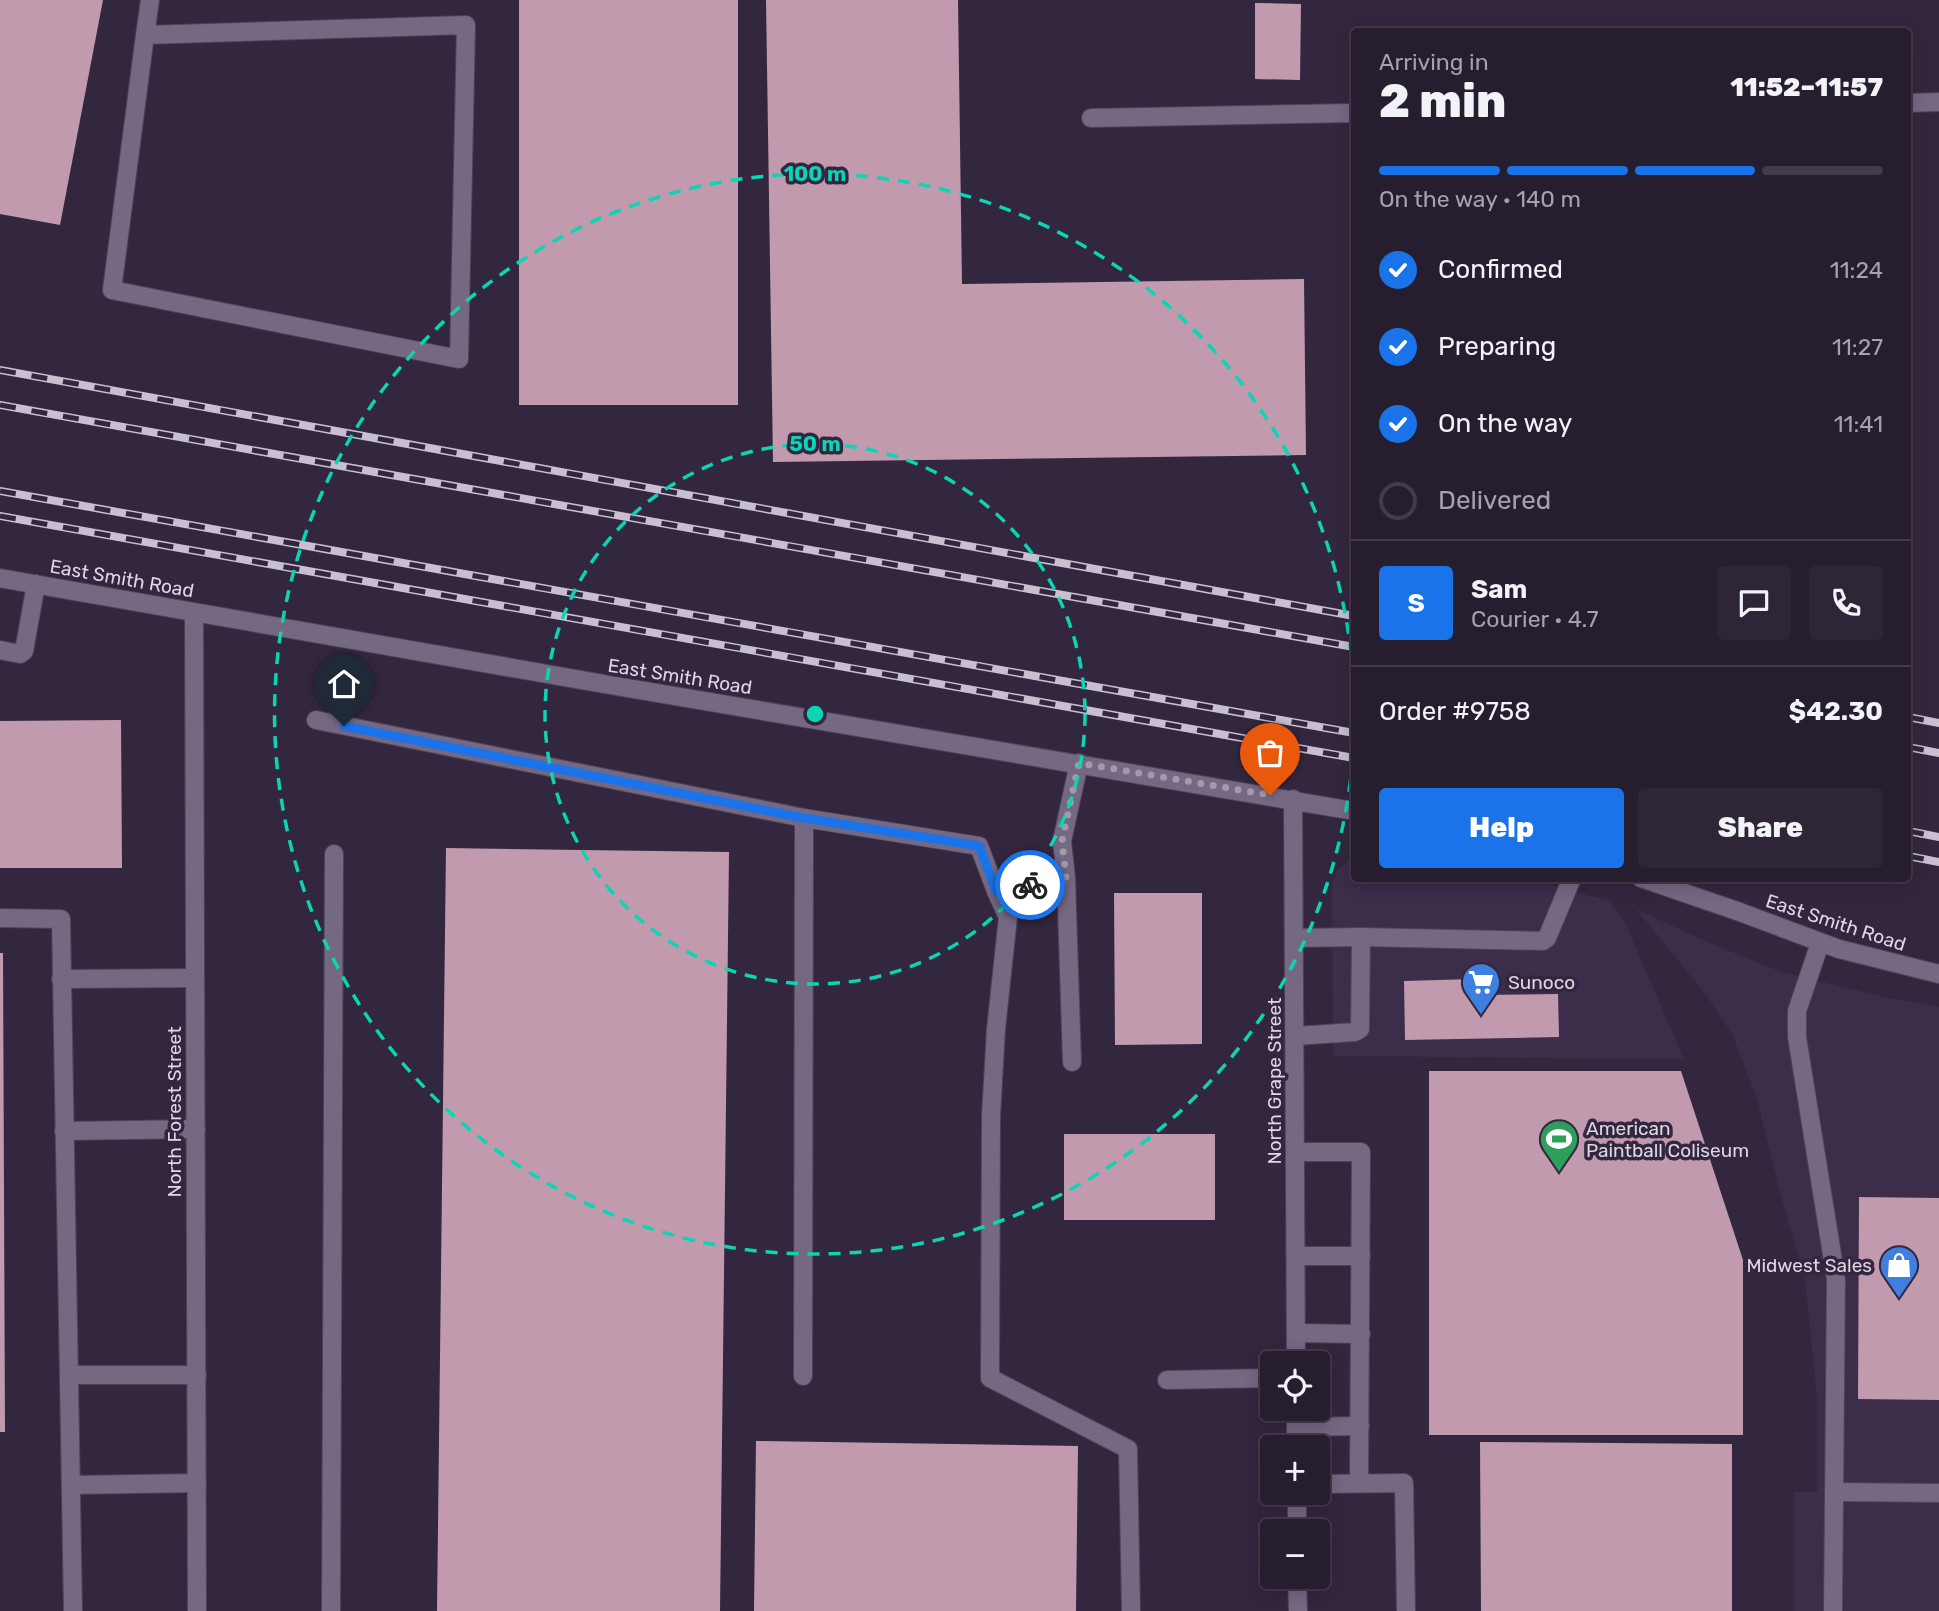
<!DOCTYPE html>
<html lang="en">
<head>
<meta charset="utf-8">
<style>
	:root { --surface:#261d2f; --page:#2e2637; --text:#f1f3f6; --muted:#a4a2aa; --line:#423b4b; --accent:#1a73e8 }
	body { margin:0; font-family:Rubik,sans-serif; background:var(--page); color:var(--text); height:100vh; display:flex; flex-direction:column; font-size:26px; white-space:nowrap }
	* { box-sizing:border-box; margin:0 }
	p { font-size:23px; color:var(--muted) }
	.icon { flex:none; width:38px; height:38px; fill:none; stroke:currentColor; stroke-width:2; stroke-linecap:round; stroke-linejoin:round }
	.map { position:relative; flex:1; overflow:hidden }
	.details { position:absolute; left:1351px; top:28px; width:560px; height:854px; display:flex; flex-direction:column; background:var(--surface); border-radius:7px; box-shadow:0 4px 18px #0003,0 0 0 2px var(--line) }
	.details>* { flex:none }
	.tools { position:absolute; left:1260px; top:1351px; display:grid; gap:14px }
	.tools a { display:grid; place-items:center; width:70px; height:70px; border-radius:7px; background:var(--surface); box-shadow:0 4px 18px #0003,0 0 0 2px var(--line); font-size:35px }
	.pin { position:absolute; display:grid; place-items:center; width:60px; height:60px; color:#fff; margin:-72px -30px; border-radius:50% 50% 50% 0; rotate:-45deg; box-shadow:0 0 7px #0007 }
	.pin .icon { rotate:45deg }
	.courier { position:absolute; display:grid; place-items:center; width:70px; height:70px; margin:-35px; border:5px solid #1a73e8; border-radius:50%; background:#fff; color:#222; box-shadow:0 2px 9px #0007 }
	.overview em { font-style:normal; font-weight:800 }
	.overview div { display:flex; flex-direction:column-reverse }
	.overview { display:flex; align-items:center; justify-content:space-between; height:119px; padding:0 28px }
	h1 { font-size:46px; font-weight:800; line-height:52px }
	.bar { display:grid; grid-template-columns:repeat(4,1fr); gap:10px 7px; align-content:center; height:84px; padding:0 28px }
	.bar i { height:9px; border-radius:5px; background:var(--line) }
	.bar .selected { background:var(--accent) }
	.bar p { grid-column:span 4 }
	.line { display:flex; align-items:center; gap:18px; padding:0 28px; border-top:2px solid var(--line) }
	.line div { flex:1 }
	.round { display:grid; place-items:center; flex:none; width:74px; height:74px; border-radius:7px; background:var(--page) }
	ol { padding:0 28px; list-style:none }
	li { display:flex; align-items:center; gap:21px; height:77px }
	li p { margin-inline-start:auto }
	li .icon { padding:7px; border-radius:50%; background:var(--accent); color:#fff; stroke-width:4 }
	li:last-child { color:var(--muted) }
	li i { width:38px; height:38px; border:4px solid var(--line); border-radius:50% }
	.button { display:flex; gap:14px; margin-top:auto; padding:14px 28px }
	.button a { flex:1; height:80px; border-radius:7px; background:var(--accent); color:#fff; font-size:28px; font-weight:800; line-height:80px; text-align:center }
	.button a+a { background:var(--page); color:var(--text) }
	.map>svg:first-child { display:block }
	.built { fill:#3c2d4b }
	.building { fill:#c29aae }
	.lines { fill:none; stroke-linecap:round; stroke-linejoin:round }
	.minor-casing { stroke:#4e4357; stroke-width:20 }
	.minor { stroke:#756883; stroke-width:18 }
	.rail-casing { stroke:#c8c0d1; stroke-width:8 }
	.rail { stroke:#33273f; stroke-width:5; stroke-dasharray:16; stroke-linecap:butt }
	.done { stroke:#a299ac; stroke-width:7; stroke-dasharray:0 12.6 }
	.route { stroke:#1a73e8; stroke-width:9 }
	.ring { fill:none; stroke:#0ad5b5; stroke-width:3.5; stroke-dasharray:12 9 }
	.labels { text-anchor:middle; stroke-width:7; stroke-linejoin:round; paint-order:stroke }
	.street-label { font-size:19px; fill:#ded7e6; stroke:#33273f }
	.poi-label { font-size:19px; fill:#ded7e6; stroke:#33273f; text-anchor:start }
	.centre { fill:#0ad5b5; stroke:#33273f; stroke-width:3.5 }
	.ring-label { font-size:21px; text-anchor:middle; font-weight:bold; fill:#0ad5b5; stroke:#33273f; stroke-width:7; stroke-linejoin:round; paint-order:stroke }
</style>
</head>
<body>
<div class="map">
<svg width="1939" height="1611" viewBox="0 0 1939 1611">
	<rect width="100%" height="100%" fill="#33273f"/>
	<!-- built -->
	<g class="built">
		<polygon points="1354,854 1354,878 1526,879 1608,900 1625,923 1684,1059 1333,1056 1332,887 1337,871"/>
		<polygon points="1636,909 1705,941 1779,971 1888,998 1939,1007 1939,1611 1794,1611 1794,1492 1817,1492 1817,1396 1805,1280 1777,1181 1757,1098 1732,1034 1704,992"/>
	</g>
	<!-- building -->
	<g class="building">
		<polygon points="0,0 103,0 60,225 0,214"/>
		<rect x="519" y="0" width="219" height="405"/>
		<polygon points="766,0 958,0 962,284 1304,279 1306,455 773,462"/>
		<polygon points="1255,3 1301,4 1300,80 1255,79"/>
		<polygon points="121,720 122,868 0,868 0,721"/>
		<polygon points="446,848 729,852 720,1611 437,1611"/>
		<polygon points="1114,893 1202,893 1202,1044 1115,1045"/>
		<polygon points="0,953 3,953 5,1432 0,1432"/>
		<polygon points="1473,979 1474,995 1558,994 1559,1037 1405,1040 1404,981"/>
		<polygon points="1429,1071 1681,1071 1743,1260 1743,1435 1429,1435"/>
		<rect x="1064" y="1134" width="151" height="86"/>
		<polygon points="1859,1197 1939,1198 1939,1400 1858,1399"/>
		<polygon points="756,1441 1078,1446 1076,1611 754,1611"/>
		<polygon points="1480,1442 1732,1444 1732,1611 1481,1611"/>
	</g>
	<g class="lines">
		<!-- minor casing -->
		<g class="minor-casing">
			<g id="minor">
				<polyline points="145,35 466,25 459,359 112,290 145,35 150,0"/>
				<polyline points="1908,103 1939,102"/>
				<polyline points="1091,118 1354,113"/>
				<polyline points="0,578 604,684 1354,811"/>
				<polyline points="194,613 197,1611"/>
				<polyline points="0,650 20,654 24,651 36,584"/>
				<polyline points="316,720 804,818"/>
				<polyline points="1293,799 1296,1363"/>
				<polyline points="1066,878 1072,1062"/>
				<polyline points="1641,878 1737,911 1839,949 1939,974"/>
				<polyline points="996,891 1066,878 1062,841 1079,763"/>
				<polyline points="0,918 61,919 73,1611"/>
				<polyline points="1361,937 1543,941 1547,938 1572,878"/>
				<polyline points="1294,938 1361,937 1360,1029 1355,1032 1295,1036"/>
				<polyline points="1820,943 1797,1011 1797,1037 1836,1279 1833,1611"/>
				<polyline points="61,979 195,978"/>
				<polyline points="64,1131 196,1129"/>
				<polyline points="1295,1152 1361,1152 1359,1483"/>
				<polyline points="1296,1256 1361,1256"/>
				<polyline points="1296,1333 1361,1334"/>
				<polyline points="69,1375 197,1375"/>
				<polyline points="803,1376 804,818 979,846 996,891 1008,917 996,1029 991,1116 990,1378 1128,1449 1131,1611"/>
				<polyline points="1167,1380 1272,1378"/>
				<polyline points="1296,1409 1296,1447"/>
				<polyline points="1296,1427 1360,1426"/>
				<polyline points="1318,1484 1404,1483 1406,1611"/>
				<polyline points="71,1485 197,1483"/>
				<polyline points="1834,1492 1939,1493"/>
				<polyline points="1297,1493 1297,1531"/>
				<polyline points="1297,1577 1298,1611"/>
				<polyline points="331,1611 334,854"/>
			</g>
		</g>
		<!-- minor -->
		<use href="#minor" class="minor"/>
		<!-- rail casing -->
		<g class="rail-casing">
			<g id="rail">
				<polyline points="0,370 1354,616"/>
				<polyline points="0,405 1354,647"/>
				<polyline points="0,491 1354,733"/>
				<polyline points="0,516 1354,758"/>
				<polyline points="1908,717 1939,723"/>
				<polyline points="1908,747 1939,753"/>
				<polyline points="1908,831 1939,837"/>
				<polyline points="1908,856 1939,862"/>
			</g>
		</g>
		<!-- rail -->
		<use href="#rail" class="rail"/>
	</g>
	<g class="lines">
		<!-- done -->
		<polyline class="done" points="1030,885 1066,878 1062,841 1079,763 1270,795"/>
		<!-- route -->
		<polyline class="route" points="344,726 804,818 979,846 996,891 1030,885"/>
	</g>
	<!-- distance rings -->
	<g class="ring">
		<circle cx="815" cy="714" r="270"/>
		<path d="M1354 738A540 540 0 1 1 1354 690"/>
	</g>
	<!-- icons -->
	<defs>
		<g id="supermarket-pin" transform="scale(2.0125)"><path d="M0 17L-7.5 6A9.5 9.5 0 1 1 7.5 6Z" fill="#3f7fe0" stroke="#33273f"/><path d="M-6-5.5h2.5l.6 2H6L4.5 2H-2.5L-4.4-4H-6ZM-1.5 3.2a1.3 1.3 0 1 0 .1 0ZM3 3.2a1.3 1.3 0 1 0 .1 0Z" fill="#fff"/></g>
		<g id="stadium-pin" transform="scale(2.0125)"><path d="M0 17L-7.5 6A9.5 9.5 0 1 1 7.5 6Z" fill="#2e9e5b" stroke="#33273f"/><path d="M0-5a6.5 5 0 1 0 0 10a6.5 5 0 1 0 0-10ZM-3.5-1.8h7v3.6h-7Z" fill="#fff"/></g>
		<g id="shop-pin" transform="scale(2.0125)"><path d="M0 17L-7.5 6A9.5 9.5 0 1 1 7.5 6Z" fill="#3f7fe0" stroke="#33273f"/><path d="M-5-2.5h2.3a2.7 3.5 0 0 1 5.4 0H5L5.5 6h-11ZM-1.5-2.5h3a1.5 2.3 0 0 0-3 0Z" fill="#fff"/></g>
	</defs>
	<g fill-rule="evenodd">
		<use href="#supermarket-pin" x="1481" y="982"/>
		<use href="#stadium-pin" x="1559" y="1139"/>
		<use href="#shop-pin" x="1899" y="1265"/>
	</g>
	<g class="labels">
		<!-- street labels -->
		<g class="street-label">
			<text transform="translate(122 578) rotate(10)" y="7">East Smith Road</text>
			<text transform="translate(680 676) rotate(9)" y="7">East Smith Road</text>
			<text transform="translate(1836 922) rotate(18)" y="7">East Smith Road</text>
			<text transform="translate(1274 1081) rotate(-90)" y="7">North Grape Street</text>
			<text transform="translate(174 1112) rotate(-90)" y="7">North Forest Street</text>
		</g>
		<!-- poi labels -->
		<g class="poi-label">
			<text x="1508" y="989">Sunoco</text>
			<text x="1586" y="1135">American<tspan x="1586" dy="22">Paintball Coliseum</tspan></text>
			<text x="1872" y="1272" text-anchor="end">Midwest Sales</text>
		</g>
	</g>
	<circle cx="815" cy="714" r="10" class="centre"/>
	<g class="ring-label">
		<text x="815" y="181">100 m</text>
		<text x="815" y="451">50 m</text>
	</g>
</svg>
<div class="tools">
<a><svg class="icon" aria-label="locate" viewBox="0 0 24 24"><circle cx="12" cy="12" r="6"/><path d="M12 2v4M12 18v4M2 12h4M18 12h4"/></svg></a>
<a>+</a>
<a>−</a>
</div>
<div class="pin" style="left:1270px;top:795px;background:#ea580c"><svg class="icon" aria-label="bag" viewBox="0 0 24 24"><path d="M5 8h14l-1 12H6zM9 8a3 3 0 0 1 6 0"/></svg></div>
<div class="pin" style="left:344px;top:726px;background:#1f2937"><svg class="icon" aria-label="home" viewBox="0 0 24 24"><path d="M3 11l9-7 9 7M6 9v11h12V9"/></svg></div>
<div class="courier" style="left:1030px;top:885px"><svg class="icon" aria-label="bike" viewBox="0 0 24 24"><circle cx="6" cy="16" r="4"/><circle cx="18" cy="16" r="4"/><path d="M6 16l4-8h5l3 8M10 8l3 8H6M13 5h3"/></svg></div>
<section class="details">
<div class="overview"><div><h1>2 min</h1><p>Arriving in</p></div><em>11:52–11:57</em></div>
<div class="bar"><i class="selected"></i><i class="selected"></i><i class="selected"></i><i></i><p>On the way · 140 m</p></div>
<ol>
<li><svg class="icon" aria-label="check" viewBox="0 0 24 24"><path d="M5 12l5 5 9-10"/></svg>Confirmed<p>11:24</p></li>
<li><svg class="icon" aria-label="check" viewBox="0 0 24 24"><path d="M5 12l5 5 9-10"/></svg>Preparing<p>11:27</p></li>
<li><svg class="icon" aria-label="check" viewBox="0 0 24 24"><path d="M5 12l5 5 9-10"/></svg>On the way<p>11:41</p></li>
<li><i></i>Delivered</li>
</ol>
<div class="line" style="height:126px"><b class="round" style="background:var(--accent);color:#fff">S</b><div><b>Sam</b><p>Courier · 4.7</p></div><a class="round"><svg class="icon" aria-label="chat" viewBox="0 0 24 24"><path d="M4 5h16v11H9l-5 4z"/></svg></a><a class="round"><svg class="icon" aria-label="phone" viewBox="0 0 24 24"><path d="M5 4h4l2 5-3 2q2 4 5 5l2-3 5 2v4C11 20 4 13 5 4z"/></svg></a></div>
<div class="line" style="height:91px"><div>Order #9758</div><b>$42.30</b></div>
<div class="button"><a>Help</a><a>Share</a></div>
</section>
</div>
</body>
</html>
